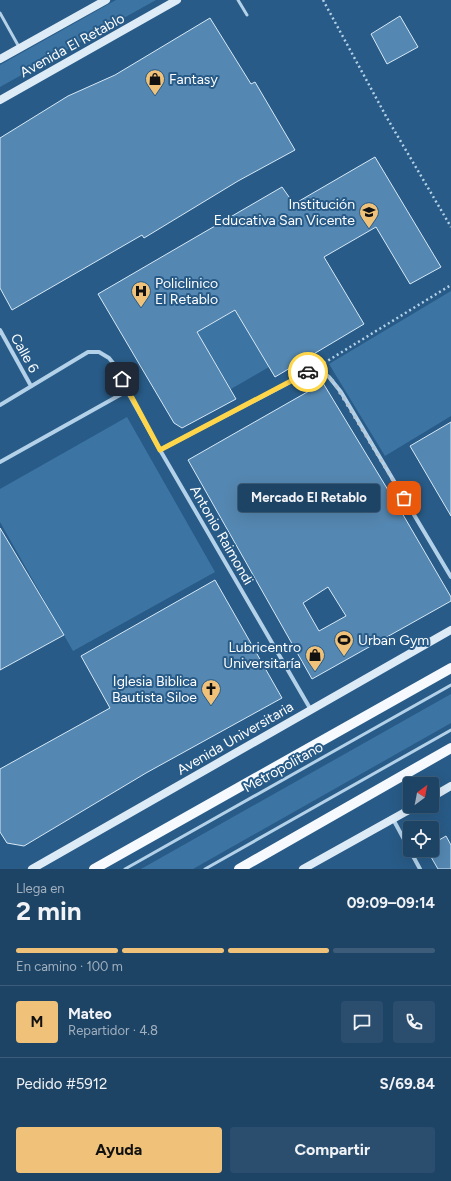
<!DOCTYPE html>
<html lang="es">
<head>
<meta charset="utf-8">
<style>
	:root { --surface:#1e4465; --page:#2b4e6e; --text:#f1f3f6; --muted:#a1b0bf; --line:#3c5c79; --accent:#f0c279 }
	body { margin:0; font-family:Figtree,sans-serif; background:var(--page); color:var(--text); height:100vh; display:flex; flex-direction:column; font-size:15px; white-space:nowrap }
	* { box-sizing:border-box; margin:0 }
	p { font-size:13px; color:var(--muted) }
	.icon { flex:none; width:22px; height:22px; fill:none; stroke:currentColor; stroke-width:2; stroke-linecap:round; stroke-linejoin:round }
	.map { position:relative; height:869px; overflow:hidden }
	.side { display:flex; flex-direction:column; background:var(--surface); flex:1 }
	.side>* { flex:none }
	.needle { width:26px; rotate:32deg }
	.buttons { position:absolute; left:403px; top:777px; display:grid; gap:8px }
	.buttons a { display:grid; place-items:center; width:36px; height:36px; border-radius:4px; background:var(--surface); box-shadow:0 4px 16px #0002,0 0 0 1px var(--line); font-size:20px }
	.pin { position:absolute; display:grid; place-items:center; width:34px; height:34px; color:#fff; margin:-17px; border-radius:8px; box-shadow:0 2px 6px #0006 }
	.courier { position:absolute; display:grid; place-items:center; width:40px; height:40px; margin:-20px; border:3px solid #ffd54a; border-radius:50%; background:#fff; color:#222; box-shadow:0 1px 5px #0007 }
	.bubble { position:absolute; height:28px; border-radius:4px; background:var(--surface); box-shadow:0 4px 16px #0002,0 0 0 1px var(--line); font-size:13px; font-weight:700; line-height:28px; text-align:center }
	.headline em { font-style:normal; font-weight:700 }
	.headline div { display:flex; flex-direction:column-reverse }
	.headline { display:flex; align-items:center; justify-content:space-between; height:68px; padding:0 16px }
	h1 { font-size:26px; font-weight:700; line-height:30px }
	.bar { display:grid; grid-template-columns:repeat(4,1fr); gap:6px 4px; align-content:center; height:48px; padding:0 16px }
	.bar i { height:5px; border-radius:3px; background:var(--line) }
	.bar .on { background:var(--accent) }
	.bar p { grid-column:span 4 }
	.line { display:flex; align-items:center; gap:10px; padding:0 16px; border-top:1px solid var(--line) }
	.line div { flex:1 }
	.round { display:grid; place-items:center; flex:none; width:42px; height:42px; border-radius:4px; background:var(--page) }
	.primary-button { display:flex; gap:8px; margin-top:auto; padding:8px 16px }
	.primary-button a { flex:1; height:46px; border-radius:4px; background:var(--accent); color:#111; font-size:16px; font-weight:700; line-height:46px; text-align:center }
	.primary-button a+a { background:var(--page); color:var(--text) }
	.map>svg:first-child { display:block }
	.green { fill:#3c75a4 }
	.building { fill:#5487b1; stroke:#d7e9f7; fill-rule:evenodd }
	.lines { fill:none; stroke-linecap:round; stroke-linejoin:round }
	.path { stroke:#b3d1e8; stroke-width:2.5; stroke-dasharray:2 3; stroke-linecap:butt }
	.lane { stroke:#b3d1e8; stroke-width:3 }
	.street { stroke:#b3d1e8; stroke-width:4 }
	.secondary { stroke:#ddebf7; stroke-width:8 }
	.primary { stroke:#f6fafe; stroke-width:10 }
	.done { stroke:#b4c6d5; stroke-width:4; stroke-dasharray:0 7.2 }
	.route { stroke:#ffd54a; stroke-width:5 }
	.labels { text-anchor:middle; stroke-width:4; stroke-linejoin:round; paint-order:stroke }
	.street-label { font-size:14px; fill:#fff; stroke:#285b87 }
	.poi-label { font-size:14px; fill:#fff; stroke:#285b87; text-anchor:start }
</style>
</head>
<body>
<div class="map">
<svg width="451" height="869" viewBox="0 0 451 869">
	<rect width="100%" height="100%" fill="#285b87"/>
	<!-- green -->
	<g class="green">
		<polygon points="116,0 156,0 0,87 0,65"/>
		<polygon points="451,291 451,416 385,456 329,364"/>
		<polygon points="235,310 269,367 231,389 197,332"/>
		<polygon points="127,417 215,572 73,651 0,522 0,489"/>
		<polygon points="451,694 451,723 193,869 141,869"/>
	</g>
	<!-- building -->
	<g class="building">
		<polygon points="400,16 418,47 387,64 371,34"/>
		<polygon points="210,18 251,84 255,82 295,150 238,181 144,238 142,235 12,310 0,288 0,138 68,96 115,75"/>
		<polygon points="375,157 441,267 410,284 376,227 324,257 364,324 275,377 235,310 197,332 236,399 182,428 174,423 98,294 282,187 294,204"/>
		<path d="M323,383l79,130 49,84v4l-139,78 -124,-219zM328,587l18,29 -27,15 -16,-28z"/>
		<polygon points="451,422 451,516 410,446"/>
		<polygon points="0,528 64,635 0,670"/>
		<polygon points="215,580 282,698 146,773 24,846 7,843 0,832 0,769 110,708 81,656"/>
		<polygon points="446,836 451,845 451,869 438,869 427,850 432,850 432,844"/>
	</g>
	<g class="lines">
		<!-- path -->
		<g class="path">
			<polyline points="323,0 387,118 451,227"/>
			<polyline points="324,363 451,285"/>
		</g>
		<!-- lane -->
		<g class="lane">
			<polyline points="238,0 247,15"/>
			<polyline points="0,13 19,47"/>
			<polyline points="125,869 451,685"/>
			<polyline points="205,869 451,730"/>
		</g>
		<!-- street -->
		<g class="street">
			<polyline points="0,330 31,386"/>
			<polyline points="0,405 88,352 99,352 109,358 117,368 127,391 160,450 311,710"/>
			<polyline points="160,450 315,369 329,377 341,392 451,577"/>
			<polyline points="0,462 127,391"/>
			<polyline points="393,819 420,869"/>
		</g>
		<!-- secondary -->
		<g class="secondary">
			<polyline points="0,59 106,0"/>
			<polyline points="0,100 177,0"/>
			<polyline points="432,797 451,786"/>
			<polyline points="32,869 451,630"/>
			<polyline points="303,869 416,806"/>
		</g>
		<!-- primary -->
		<g class="primary">
			<polyline points="94,869 451,668"/>
			<polyline points="239,869 451,748"/>
		</g>
	</g>
	<g class="lines">
		<!-- done -->
		<polyline class="done" points="308,372 316,369 329,377 335,384 404,498"/>
		<!-- route -->
		<polyline class="route" points="122,379 160,450 308,372"/>
	</g>
	<!-- icons -->
	<defs>
		<g id="shop-pin" transform="scale(1)"><path d="M0 17L-7.5 6A9.5 9.5 0 1 1 7.5 6Z" fill="#f0c279" stroke="#285b87"/><path d="M-5-2.5h2.3a2.7 3.5 0 0 1 5.4 0H5L5.5 6h-11ZM-1.5-2.5h3a1.5 2.3 0 0 0-3 0Z" fill="#111"/></g>
		<g id="school-pin" transform="scale(1)"><path d="M0 17L-7.5 6A9.5 9.5 0 1 1 7.5 6Z" fill="#f0c279" stroke="#285b87"/><path d="M0-5L7-2L0 1L-7-2ZM-4 1L0 2.5L4 1V4Q0 6-4 4Z" fill="#111"/></g>
		<g id="hospital-pin" transform="scale(1)"><path d="M0 17L-7.5 6A9.5 9.5 0 1 1 7.5 6Z" fill="#f0c279" stroke="#285b87"/><path d="M-5-5h3v3.5h4V-5h3V5h-3V1.5h-4V5h-3Z" fill="#111"/></g>
		<g id="stadium-pin" transform="scale(1)"><path d="M0 17L-7.5 6A9.5 9.5 0 1 1 7.5 6Z" fill="#f0c279" stroke="#285b87"/><path d="M0-5a6.5 5 0 1 0 0 10a6.5 5 0 1 0 0-10ZM-3.5-1.8h7v3.6h-7Z" fill="#111"/></g>
		<g id="church-pin" transform="scale(1)"><path d="M0 17L-7.5 6A9.5 9.5 0 1 1 7.5 6Z" fill="#f0c279" stroke="#285b87"/><path d="M-1.2-6h2.4v3.5h3.3v2.4h-3.3V6h-2.4V-.1h-3.3v-2.4h3.3Z" fill="#111"/></g>
	</defs>
	<g fill-rule="evenodd">
		<use href="#shop-pin" x="155" y="79"/>
		<use href="#school-pin" x="369" y="212"/>
		<use href="#hospital-pin" x="141" y="291"/>
		<use href="#stadium-pin" x="344" y="640"/>
		<use href="#shop-pin" x="315" y="655"/>
		<use href="#church-pin" x="211" y="689"/>
	</g>
	<g class="labels">
		<!-- street labels -->
		<g class="street-label">
			<text transform="translate(72 45) rotate(-29)" y="5">Avenida El Retablo</text>
			<text transform="translate(25 353) rotate(61)" y="5">Calle 6</text>
			<text transform="translate(222 535) rotate(60)" y="5">Antonio Raimondi</text>
			<text transform="translate(235 738) rotate(-30)" y="5">Avenida Universitaria</text>
			<text transform="translate(283 767) rotate(-29)" y="5">Metropolitano</text>
		</g>
		<!-- poi labels -->
		<g class="poi-label">
			<text x="169" y="84">Fantasy</text>
			<text x="355" y="209" text-anchor="end">Institución<tspan x="355" dy="16">Educativa San Vicente</tspan></text>
			<text x="155" y="288">Policlinico<tspan x="155" dy="16">El Retablo</tspan></text>
			<text x="358" y="645">Urban Gym</text>
			<text x="301" y="652" text-anchor="end">Lubricentro<tspan x="301" dy="16">Universitaría</tspan></text>
			<text x="197" y="686" text-anchor="end">Iglesia Biblica<tspan x="197" dy="16">Bautista Siloe</tspan></text>
		</g>
	</g>
</svg>
<div class="buttons">
<a><svg class="needle" viewBox="-14 -14 28 28"><path d="M0-13l5 13h-10z" fill="#e53935"/><path d="M0 13l5-13h-10z" fill="#a1b0bf"/></svg></a>
<a><svg class="icon" aria-label="locate" viewBox="0 0 24 24"><circle cx="12" cy="12" r="6"/><path d="M12 2v4M12 18v4M2 12h4M18 12h4"/></svg></a>
</div>
<div class="pin" style="left:404px;top:498px;background:#ea580c"><svg class="icon" aria-label="bag" viewBox="0 0 24 24"><path d="M5 8h14l-1 12H6zM9 8a3 3 0 0 1 6 0"/></svg></div>
<div class="pin" style="left:122px;top:379px;background:#1f2937"><svg class="icon" aria-label="home" viewBox="0 0 24 24"><path d="M3 11l9-7 9 7M6 9v11h12V9"/></svg></div>
<div class="courier" style="left:308px;top:372px"><svg class="icon" aria-label="car" viewBox="0 0 24 24"><path d="M5 17H2v-5l4-1 3-4h7l3 4 3 1v5h-3M9 17h6M6 11h13"/><circle cx="7" cy="17" r="2"/><circle cx="17" cy="17" r="2"/></svg></div>
<div class="bubble" style="left:238px;top:484px;width:142px">Mercado El Retablo</div>
</div>
<section class="side">
<div class="headline"><div><h1>2 min</h1><p>Llega en</p></div><em>09:09–09:14</em></div>
<div class="bar"><i class="on"></i><i class="on"></i><i class="on"></i><i></i><p>En camino · 100 m</p></div>
<div class="line" style="height:72px"><b class="round" style="background:var(--accent);color:#111">M</b><div><b>Mateo</b><p>Repartidor · 4.8</p></div><a class="round"><svg class="icon" aria-label="chat" viewBox="0 0 24 24"><path d="M4 5h16v11H9l-5 4z"/></svg></a><a class="round"><svg class="icon" aria-label="phone" viewBox="0 0 24 24"><path d="M5 4h4l2 5-3 2q2 4 5 5l2-3 5 2v4C11 20 4 13 5 4z"/></svg></a></div>
<div class="line" style="height:52px"><div>Pedido #5912</div><b>S/69.84</b></div>
<div class="primary-button"><a>Ayuda</a><a>Compartir</a></div>
</section>
</body>
</html>
